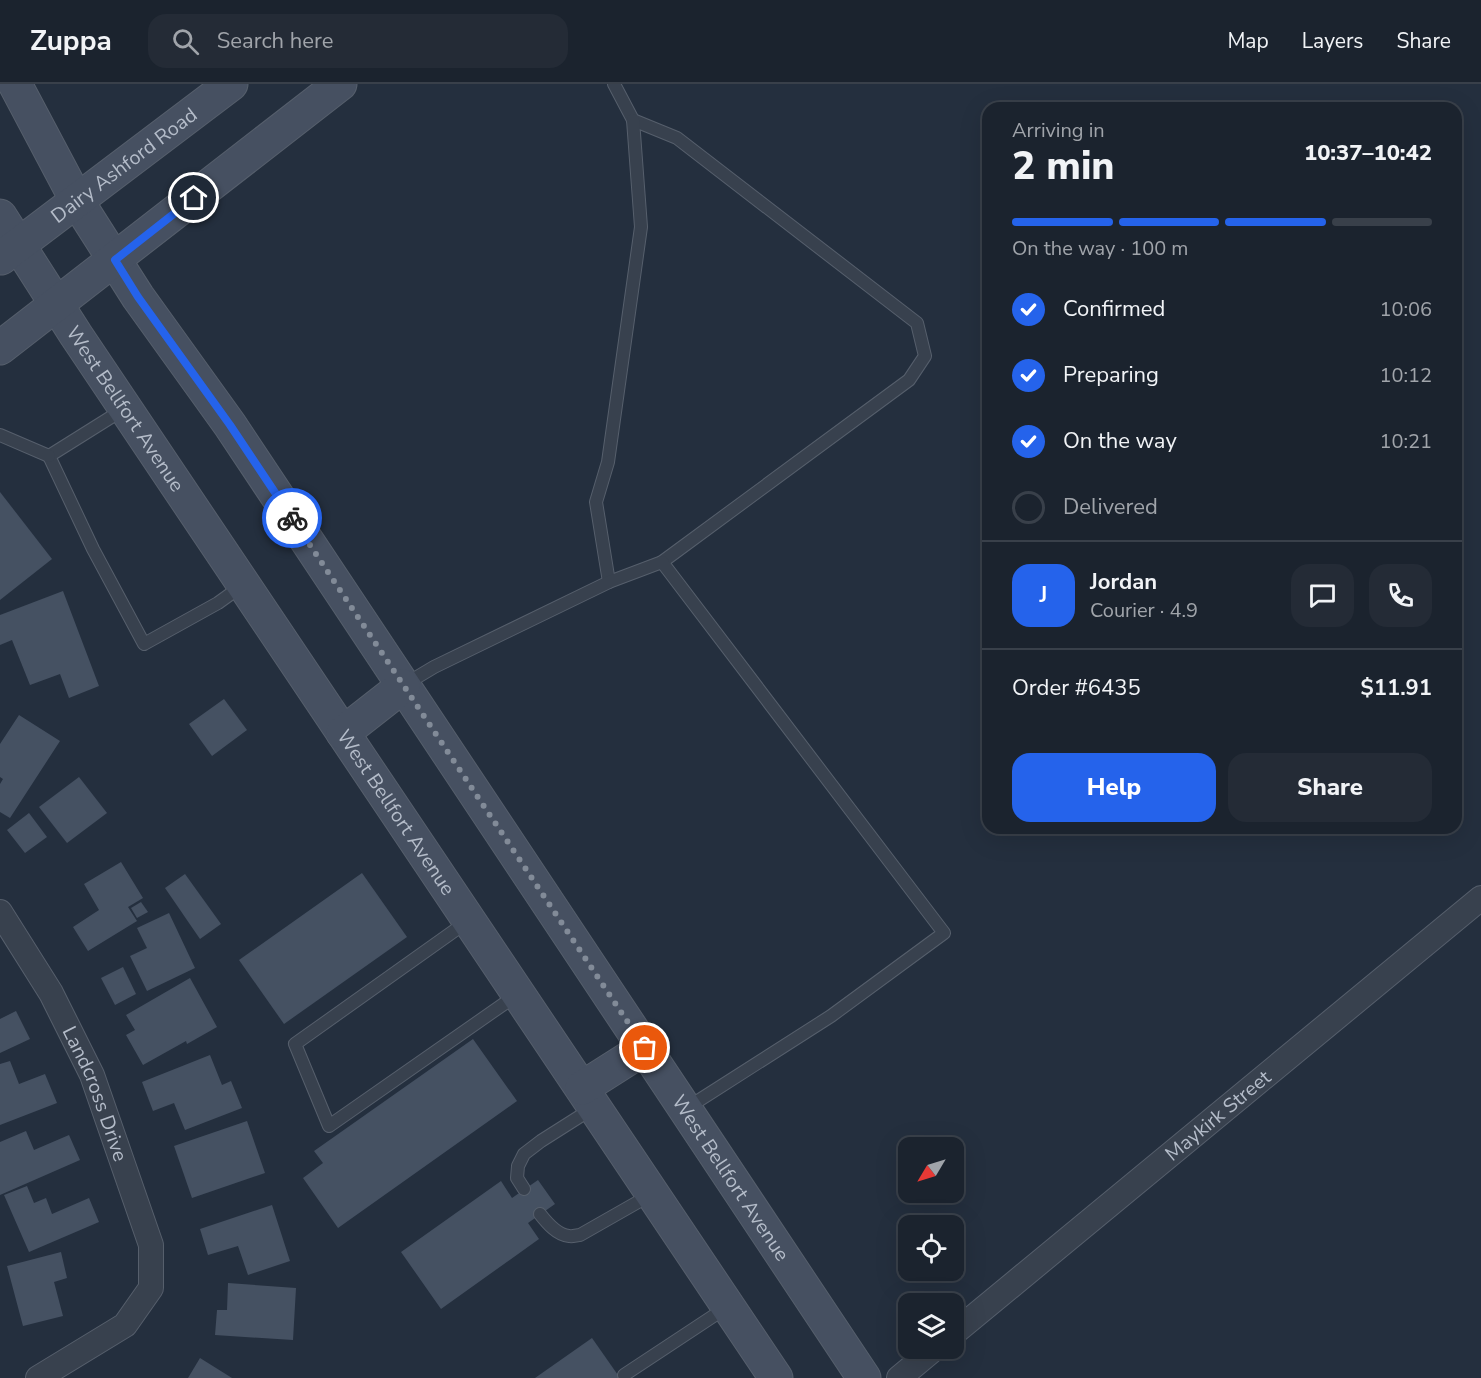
<!DOCTYPE html>
<html lang="en">
<head>
<meta charset="utf-8">
<style>
	:root { --surface:#1b232e; --page:#242b36; --text:#f1f3f6; --muted:#a0a4aa; --line:#39404a; --accent:#2563eb }
	body { margin:0; font-family:"Nunito Sans",sans-serif; background:var(--page); color:var(--text); height:100vh; display:flex; flex-direction:column; font-size:22px; white-space:nowrap }
	* { box-sizing:border-box; margin:0 }
	p { font-size:20px; color:var(--muted) }
	.icon { flex:none; width:33px; height:33px; fill:none; stroke:currentColor; stroke-width:2; stroke-linecap:round; stroke-linejoin:round }
	.map { position:relative; flex:1; overflow:hidden }
	.details { position:absolute; left:982px; top:18px; width:480px; height:732px; display:flex; flex-direction:column; background:var(--surface); border-radius:18px; box-shadow:0 6px 24px #0002,0 0 0 2px var(--line) }
	.details>* { flex:none }
	.needle { width:39px; rotate:232deg }
	.fabs { position:absolute; left:898px; top:1053px; display:grid; gap:12px }
	.fabs a { display:grid; place-items:center; width:66px; height:66px; border-radius:12px; background:var(--surface); box-shadow:0 6px 24px #0002,0 0 0 2px var(--line); font-size:30px }
	.pin { position:absolute; display:grid; place-items:center; width:51px; height:51px; color:#fff; margin:-26px; border:3px solid #fff; border-radius:50%; box-shadow:0 2px 6px #0007 }
	.courier { position:absolute; display:grid; place-items:center; width:60px; height:60px; margin:-30px; border:4px solid #2563eb; border-radius:50%; background:#fff; color:#222; box-shadow:0 2px 8px #0007 }
	.summary em { font-style:normal; font-weight:800 }
	.summary div { display:flex; flex-direction:column-reverse }
	.summary { display:flex; align-items:center; justify-content:space-between; height:102px; padding:0 30px }
	h1 { font-size:39px; font-weight:800; line-height:45px }
	.bar { display:grid; grid-template-columns:repeat(4,1fr); gap:9px 6px; align-content:center; height:72px; padding:0 30px }
	.bar i { height:8px; border-radius:4px; background:var(--line) }
	.bar .on { background:var(--accent) }
	.bar p { grid-column:span 4 }
	.line { display:flex; align-items:center; gap:15px; padding:0 30px; border-top:2px solid var(--line) }
	.line div { flex:1 }
	.round { display:grid; place-items:center; flex:none; width:63px; height:63px; border-radius:18px; background:var(--page) }
	ol { padding:0 30px; list-style:none }
	li { display:flex; align-items:center; gap:18px; height:66px }
	li p { margin-inline-start:auto }
	li .icon { padding:6px; border-radius:50%; background:var(--accent); color:#fff; stroke-width:4 }
	li:last-child { color:var(--muted) }
	li i { width:33px; height:33px; border:3px solid var(--line); border-radius:50% }
	.cta { display:flex; gap:12px; margin-top:auto; padding:12px 30px }
	.cta a { flex:1; height:69px; border-radius:18px; background:var(--accent); color:#fff; font-size:24px; font-weight:800; line-height:69px; text-align:center }
	.cta a+a { background:var(--page); color:var(--text) }
	header { display:flex; align-items:center; gap:36px; box-sizing:border-box; height:84px; padding:0 30px; background:var(--surface); border-bottom:2px solid var(--line) }
	header strong { font-size:28px }
	nav { display:flex; gap:33px; margin-inline-start:auto; font-size:21px }
	.search { width:420px; height:54px; background:var(--page); display:flex; align-items:center; gap:15px; box-sizing:border-box; padding:0 21px; border-radius:18px; color:var(--muted); font-size:22px }
	.map>svg:first-child { display:block }
	.building { fill:#455162 }
	.lines { fill:none; stroke-linecap:round; stroke-linejoin:round }
	.service-casing { stroke:#565f6c; stroke-width:14 }
	.minor-casing { stroke:#565f6c; stroke-width:26 }
	.secondary-casing { stroke:#565f6c; stroke-width:35 }
	.service { stroke:#38414e; stroke-width:12 }
	.minor { stroke:#38414e; stroke-width:24 }
	.secondary { stroke:#465061; stroke-width:33 }
	.done { stroke:#828b98; stroke-width:6; stroke-dasharray:0 10.8 }
	.route { stroke:#2563eb; stroke-width:8 }
	.labels { text-anchor:middle; stroke-width:6; stroke-linejoin:round; paint-order:stroke }
	.street-label { font-size:20px; fill:#b4bcc9; stroke:#1d2633 }
</style>
</head>
<body>
<header>
<strong>Zuppa</strong>
<div class="search"><svg class="icon" aria-label="search" viewBox="0 0 24 24"><circle cx="10" cy="10" r="6"/><path d="M15 15l6 6"/></svg>Search here</div>
<nav><a>Map</a><a>Layers</a><a>Share</a></nav>
</header>
<div class="map">
<svg width="1481" height="1294" viewBox="0 0 1481 1294">
	<rect width="100%" height="100%" fill="#242f3e"/>
	<!-- building -->
	<g class="building">
		<polygon points="0,408 52,475 0,516"/>
		<polygon points="63,507 99,602 69,614 60,590 30,601 12,556 0,561 0,531"/>
		<polygon points="224,615 247,646 212,672 189,640"/>
		<polygon points="19,631 60,657 10,734 0,728 0,700 3,695 0,693 0,660"/>
		<polygon points="79,693 107,729 67,759 39,723"/>
		<polygon points="29,729 47,753 25,769 7,746"/>
		<polygon points="121,778 143,814 128,823 137,837 88,867 73,843 99,826 84,800"/>
		<polygon points="362,789 407,853 284,940 239,876"/>
		<polygon points="185,790 221,840 200,855 165,804"/>
		<polygon points="141,818 148,828 137,834 131,824"/>
		<polygon points="169,829 195,884 147,907 130,872 147,864 137,844"/>
		<polygon points="123,883 136,910 115,921 101,894"/>
		<polygon points="190,894 217,943 187,960 186,957 143,981 126,951 135,946 126,931"/>
		<polygon points="16,927 30,955 0,969 0,935"/>
		<polygon points="473,955 517,1017 338,1144 303,1094 323,1079 314,1067"/>
		<polygon points="210,971 222,1001 231,997 242,1024 185,1046 174,1019 153,1027 142,998"/>
		<polygon points="10,977 19,1000 45,990 57,1019 0,1041 0,980"/>
		<polygon points="247,1037 265,1089 192,1114 174,1062"/>
		<polygon points="26,1047 34,1066 69,1051 80,1076 0,1111 0,1058"/>
		<polygon points="538,1096 555,1120 528,1139 539,1155 441,1225 401,1168 501,1097 512,1114"/>
		<polygon points="27,1102 34,1119 46,1114 52,1130 89,1114 99,1138 29,1168 4,1111"/>
		<polygon points="272,1121 290,1177 248,1191 238,1162 208,1171 200,1145"/>
		<polygon points="61,1168 67,1194 54,1198 63,1232 23,1242 7,1182"/>
		<polygon points="228,1199 296,1204 293,1256 215,1251 217,1226 227,1226"/>
		<polygon points="592,1254 620,1294 535,1294"/>
		<polygon points="200,1274 232,1294 188,1294"/>
	</g>
	<g class="lines">
		<!-- service casing -->
		<g class="service-casing">
			<g id="service">
				<polyline points="614,0 633,36 677,54 917,239 925,272 909,296 662,478"/>
				<polyline points="124,325 49,372 93,465 144,560 218,519 243,501"/>
				<polyline points="0,351 49,372"/>
				<polyline points="609,498 596,418 608,378 641,143 633,36"/>
				<polyline points="404,601 434,583 609,498 662,478 944,849 831,932 687,1024"/>
				<polyline points="468,837 295,960 329,1042 518,910"/>
				<polyline points="524,1105 517,1094 518,1082 524,1070 541,1057 593,1024"/>
				<path d="M540,1130c7,9 17,21 29,22 4,1 7,-1 11,-1l72,-41"/>
				<polyline points="624,1291 727,1223"/>
			</g>
		</g>
		<!-- minor casing -->
		<g class="minor-casing">
			<g id="minor">
				<path id="s1" d="M0,828l51,81 41,82 59,170v43l-26,37 -87,53"/>
				<path id="s2" d="M954,1249l527,-435"/>
				<polyline points="899,1294 935,1264"/>
			</g>
		</g>
		<!-- secondary casing -->
		<g class="secondary-casing">
			<g id="secondary">
				<path id="s3" d="M15,0l62,117 61,96 92,128 634,953"/>
				<path id="s4" d="M0,132l76,119 700,1043"/>
				<path id="s5" d="M1,174l230,-174"/>
				<polyline points="0,264 340,0"/>
				<polyline points="343,649 403,602"/>
				<polyline points="582,1004 645,964"/>
			</g>
		</g>
		<!-- service -->
		<use href="#service" class="service"/>
		<!-- minor -->
		<use href="#minor" class="minor"/>
		<!-- secondary -->
		<use href="#secondary" class="secondary"/>
	</g>
	<g class="lines">
		<!-- done -->
		<polyline class="done" points="292,434 645,964"/>
		<!-- route -->
		<polyline class="route" points="194,114 115,176 138,213 230,341 292,434"/>
	</g>
	<g class="labels">
		<!-- street labels -->
		<g class="street-label">
			<text dy="7" stroke="none"><textPath href="#s5" startOffset="154">Dairy Ashford Road</textPath></text>
			<text dy="7" stroke="none"><textPath href="#s4" startOffset="230">West Bellfort Avenue</textPath></text>
			<text dy="7" stroke="none"><textPath href="#s4" startOffset="716">West Bellfort Avenue</textPath></text>
			<text dy="7" stroke="none"><textPath href="#s1" startOffset="206">Landcross Drive</textPath></text>
			<text dy="7" stroke="none"><textPath href="#s2" startOffset="342">Maykirk Street</textPath></text>
			<text dy="7" stroke="none"><textPath href="#s3" startOffset="1308">West Bellfort Avenue</textPath></text>
		</g>
	</g>
</svg>
<div class="fabs">
<a><svg class="needle" viewBox="-14 -14 28 28"><path d="M0-13l5 13h-10z" fill="#e53935"/><path d="M0 13l5-13h-10z" fill="#a0a4aa"/></svg></a>
<a><svg class="icon" aria-label="locate" viewBox="0 0 24 24"><circle cx="12" cy="12" r="6"/><path d="M12 2v4M12 18v4M2 12h4M18 12h4"/></svg></a>
<a><svg class="icon" aria-label="layers" viewBox="0 0 24 24"><path d="M12 4l9 5-9 5-9-5zM3 14l9 5 9-5"/></svg></a>
</div>
<div class="pin" style="left:645px;top:964px;background:#ea580c"><svg class="icon" aria-label="bag" viewBox="0 0 24 24"><path d="M5 8h14l-1 12H6zM9 8a3 3 0 0 1 6 0"/></svg></div>
<div class="pin" style="left:194px;top:114px;background:#1f2937"><svg class="icon" aria-label="home" viewBox="0 0 24 24"><path d="M3 11l9-7 9 7M6 9v11h12V9"/></svg></div>
<div class="courier" style="left:292px;top:434px"><svg class="icon" aria-label="bike" viewBox="0 0 24 24"><circle cx="6" cy="16" r="4"/><circle cx="18" cy="16" r="4"/><path d="M6 16l4-8h5l3 8M10 8l3 8H6M13 5h3"/></svg></div>
<section class="details">
<div class="summary"><div><h1>2 min</h1><p>Arriving in</p></div><em>10:37–10:42</em></div>
<div class="bar"><i class="on"></i><i class="on"></i><i class="on"></i><i></i><p>On the way · 100 m</p></div>
<ol>
<li><svg class="icon" aria-label="check" viewBox="0 0 24 24"><path d="M5 12l5 5 9-10"/></svg>Confirmed<p>10:06</p></li>
<li><svg class="icon" aria-label="check" viewBox="0 0 24 24"><path d="M5 12l5 5 9-10"/></svg>Preparing<p>10:12</p></li>
<li><svg class="icon" aria-label="check" viewBox="0 0 24 24"><path d="M5 12l5 5 9-10"/></svg>On the way<p>10:21</p></li>
<li><i></i>Delivered</li>
</ol>
<div class="line" style="height:108px"><b class="round" style="background:var(--accent);color:#fff">J</b><div><b>Jordan</b><p>Courier · 4.9</p></div><a class="round"><svg class="icon" aria-label="chat" viewBox="0 0 24 24"><path d="M4 5h16v11H9l-5 4z"/></svg></a><a class="round"><svg class="icon" aria-label="phone" viewBox="0 0 24 24"><path d="M5 4h4l2 5-3 2q2 4 5 5l2-3 5 2v4C11 20 4 13 5 4z"/></svg></a></div>
<div class="line" style="height:78px"><div>Order #6435</div><b>$11.91</b></div>
<div class="cta"><a>Help</a><a>Share</a></div>
</section>
</div>
</body>
</html>
